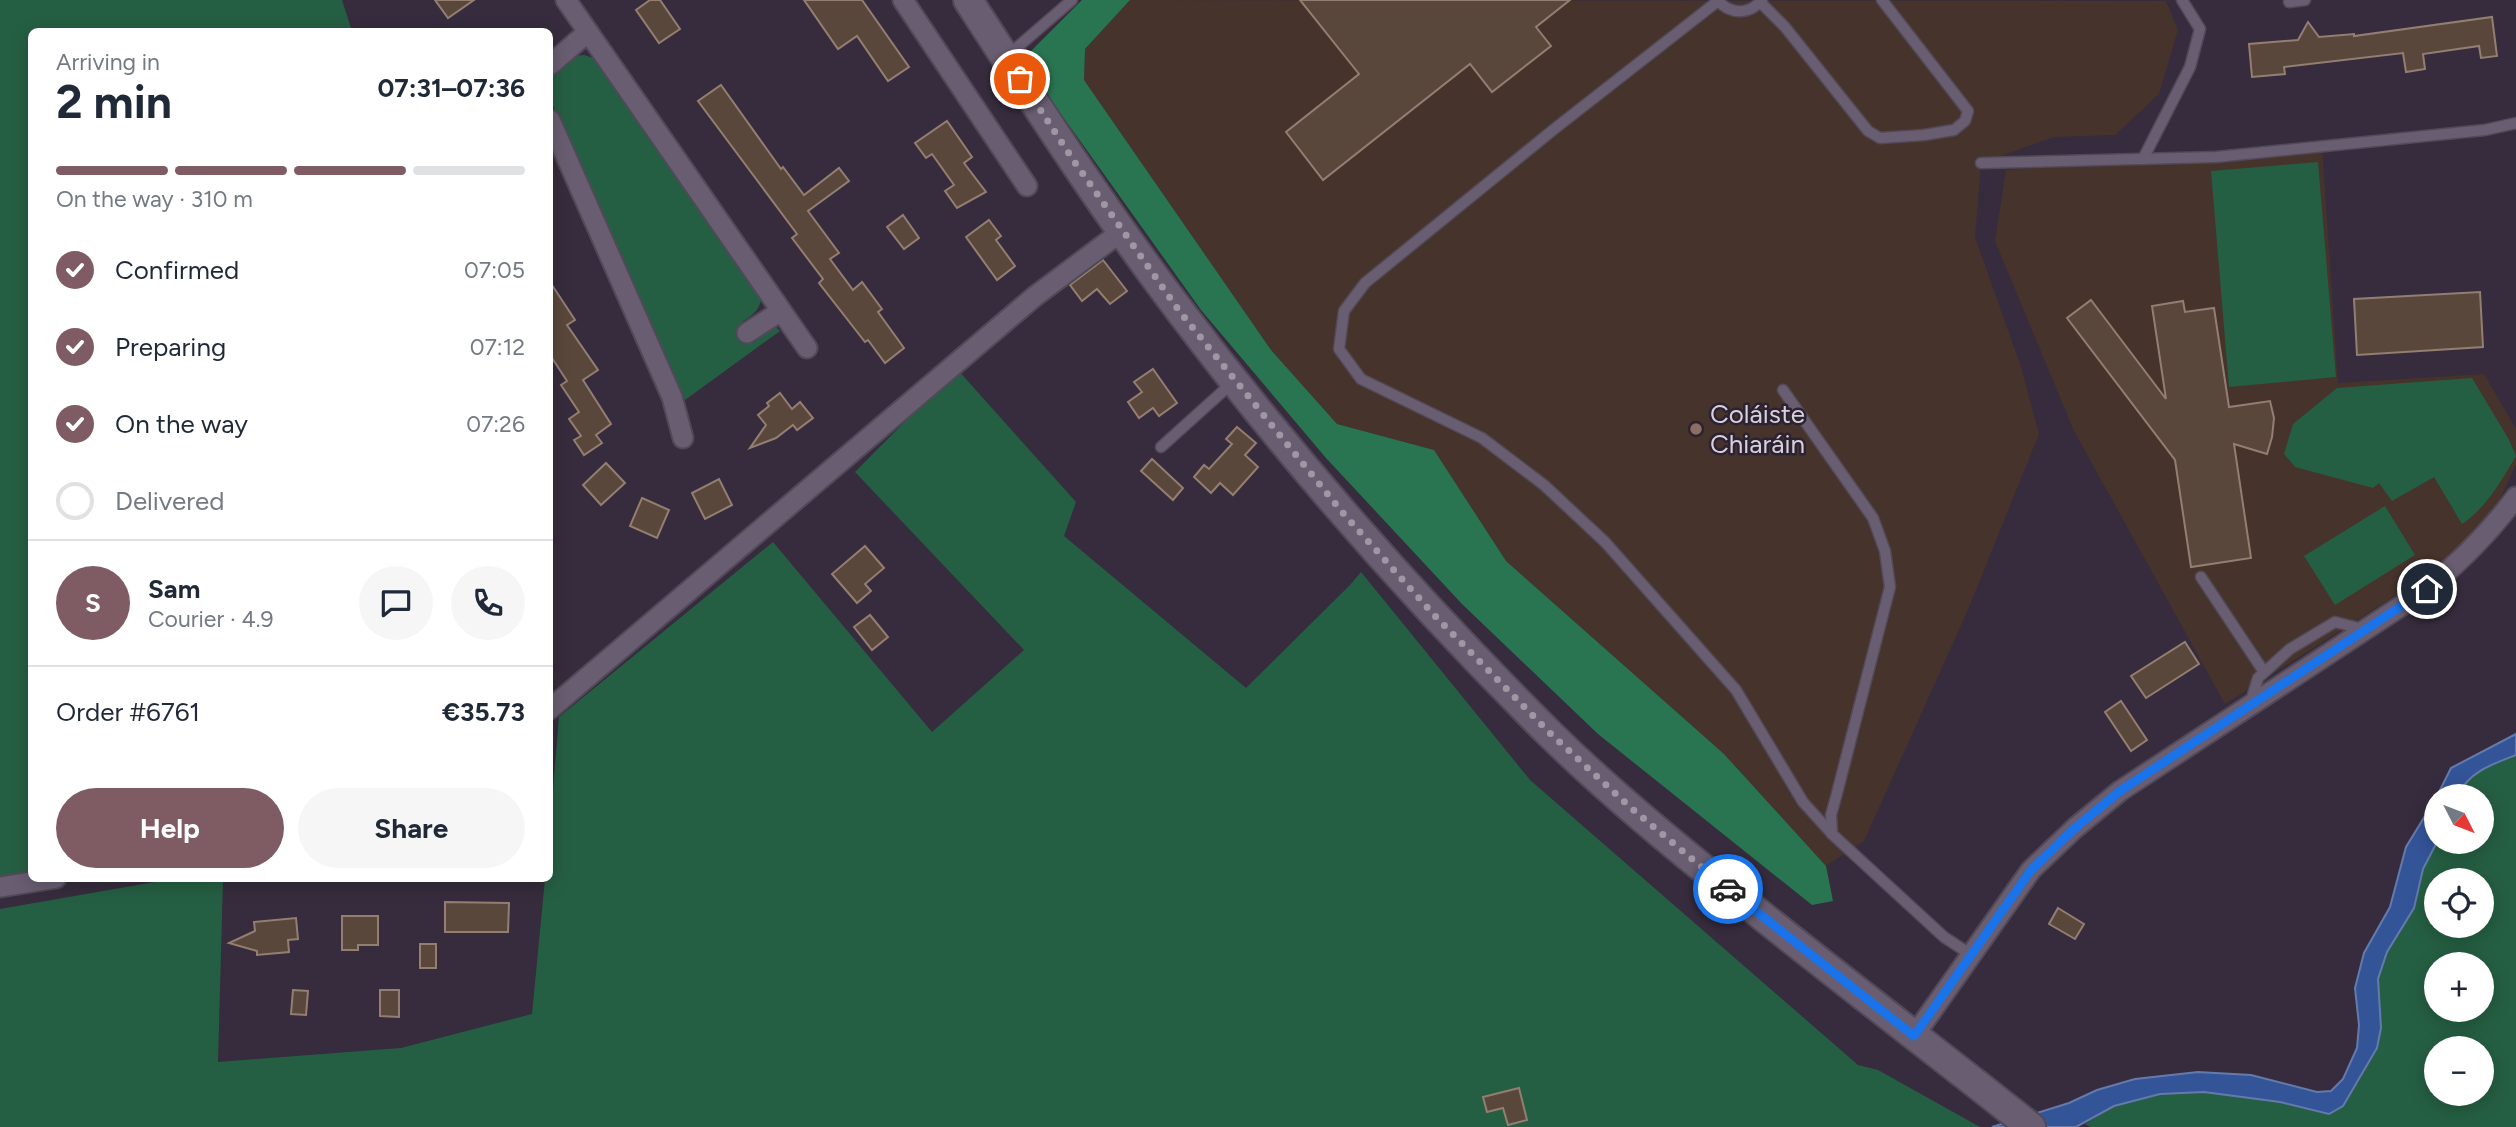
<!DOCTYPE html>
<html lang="en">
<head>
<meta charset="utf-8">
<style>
	:root { --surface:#fff; --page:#f6f6f7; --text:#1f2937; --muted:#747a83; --line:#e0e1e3; --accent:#7f5c64 }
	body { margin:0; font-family:Figtree,sans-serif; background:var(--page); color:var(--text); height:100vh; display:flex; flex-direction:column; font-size:26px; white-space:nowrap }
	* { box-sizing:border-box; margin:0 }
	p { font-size:23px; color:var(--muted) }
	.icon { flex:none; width:38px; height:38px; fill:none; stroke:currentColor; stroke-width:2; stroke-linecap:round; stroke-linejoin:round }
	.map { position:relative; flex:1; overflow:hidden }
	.details { position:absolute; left:28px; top:28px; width:525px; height:854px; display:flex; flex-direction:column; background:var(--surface); border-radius:10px; box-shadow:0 4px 18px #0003 }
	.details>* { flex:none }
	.needle { width:46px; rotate:132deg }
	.tools { position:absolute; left:2424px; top:784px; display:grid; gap:14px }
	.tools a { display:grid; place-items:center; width:70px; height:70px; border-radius:50%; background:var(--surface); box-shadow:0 4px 18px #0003; font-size:35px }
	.pin { position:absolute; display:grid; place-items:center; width:60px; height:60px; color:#fff; margin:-30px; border:4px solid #fff; border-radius:50%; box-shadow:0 2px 7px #0007 }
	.courier { position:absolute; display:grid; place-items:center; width:70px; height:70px; margin:-35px; border:5px solid #1a73e8; border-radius:50%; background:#fff; color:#222; box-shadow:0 2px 9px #0007 }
	.overview em { font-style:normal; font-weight:700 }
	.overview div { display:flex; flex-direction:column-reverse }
	.overview { display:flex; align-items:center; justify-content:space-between; height:119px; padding:0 28px }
	h1 { font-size:46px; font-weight:700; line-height:52px }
	.bar { display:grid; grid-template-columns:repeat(4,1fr); gap:10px 7px; align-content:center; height:84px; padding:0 28px }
	.bar i { height:9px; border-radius:5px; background:var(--line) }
	.bar .on { background:var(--accent) }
	.bar p { grid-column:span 4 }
	.line { display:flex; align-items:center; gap:18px; padding:0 28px; border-top:2px solid var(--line) }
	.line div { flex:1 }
	.round { display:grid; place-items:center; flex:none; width:74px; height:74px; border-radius:37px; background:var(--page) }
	ol { padding:0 28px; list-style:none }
	li { display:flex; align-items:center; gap:21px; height:77px }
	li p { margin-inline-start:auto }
	li .icon { padding:7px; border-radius:50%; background:var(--accent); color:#fff; stroke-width:4 }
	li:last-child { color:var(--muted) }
	li i { width:38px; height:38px; border:4px solid var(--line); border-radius:50% }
	.action { display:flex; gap:14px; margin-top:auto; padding:14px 28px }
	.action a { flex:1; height:80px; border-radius:42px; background:var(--accent); color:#fff; font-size:28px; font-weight:700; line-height:80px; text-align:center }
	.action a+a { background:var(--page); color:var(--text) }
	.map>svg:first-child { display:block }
	.education { fill:#46332b }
	.green { fill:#255f43; fill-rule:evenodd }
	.forest { fill:#297551 }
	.water { fill:#345498; stroke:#657aac; stroke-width:2 }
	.building { fill:#5a473b; stroke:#937e71; stroke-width:2 }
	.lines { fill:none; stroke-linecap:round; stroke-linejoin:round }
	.lane-casing { stroke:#514957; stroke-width:13 }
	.street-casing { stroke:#514957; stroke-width:23 }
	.secondary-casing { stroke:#514957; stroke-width:32 }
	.lane { stroke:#695e71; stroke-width:10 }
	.street { stroke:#695e71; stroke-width:19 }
	.secondary { stroke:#695e71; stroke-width:28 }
	.done { stroke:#9f97a4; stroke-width:7; stroke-dasharray:0 12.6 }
	.route { stroke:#1a73e8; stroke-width:9 }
	.education-dot { fill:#8d6e63; stroke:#2c2232; stroke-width:2.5 }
	.labels { text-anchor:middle; stroke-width:5; stroke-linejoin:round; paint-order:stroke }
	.poi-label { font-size:26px; fill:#d7d1db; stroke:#2c2232; text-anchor:start }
</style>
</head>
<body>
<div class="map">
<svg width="2516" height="1127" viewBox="0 0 2516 1127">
	<rect width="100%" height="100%" fill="#362c3d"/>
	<!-- education -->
	<g class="education">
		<polygon points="1130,0 2166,1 2178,30 2159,94 2115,135 2054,137 1981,163 1975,237 2021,367 2039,434 1967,612 1864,841 1826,866 1724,754 1506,561 1434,450 1337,424 1271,350 1084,80 1085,49"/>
		<polygon points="2322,147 2338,383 2484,374 2516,429 2516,464 2496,508 2434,571 2225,704 2074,431 1995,241 2006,170"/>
	</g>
	<!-- green -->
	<g class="green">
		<polygon points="0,0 342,0 352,31 32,32 32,873 0,879"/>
		<path d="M584,55l18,6 160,232c-1,15 -7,21 -20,29l9,15 24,-11 5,5 -95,69 -134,-299 -1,-28 24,-17z"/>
		<polygon points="2318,162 2336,377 2229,387 2211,171"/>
		<polygon points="957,369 1076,502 1064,536 1246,688 1350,585 1361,572 1530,780 1858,1065 1878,1070 1980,1127 0,1127 0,909 172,879 223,879 218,1062 401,1048 532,1014 545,879 550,878 550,827 559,717 773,542 932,732 1024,650 855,472"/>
		<path d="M2472,378l36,60 8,18c-14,24 -30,52 -54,68l-28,-47 -42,24 -13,-18 -6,5 -78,-21 -11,-13 9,-30 44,-36z"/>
		<polygon points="2385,506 2415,555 2335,605 2304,556"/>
		<path d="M2516,755v372h-426l-5,-3 29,-18 46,-12 44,-2 76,10 28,7 50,-26 8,-17 15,-38 -3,-49 9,-27 27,-44 9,-39 14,-27h45v-46h-25c12,-24 35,-32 59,-41zM2436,880h46v46h-46zM2436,964h46v46h-46zM2436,1048h46v46h-46z"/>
	</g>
	<!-- forest -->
	<polygon class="forest" points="1082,0 1130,0 1085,49 1084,80 1271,350 1337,424 1434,450 1506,561 1724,754 1826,866 1833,901 1812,905 1598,734 1462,604 1326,458 1201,310 1028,68 1032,50"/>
	<!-- water -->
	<g class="water">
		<path d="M2516,734v21c-24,9 -47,17 -59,41h-20l14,-28z"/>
		<polygon points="2436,798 2437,842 2423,869 2414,908 2387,952 2378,979 2381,1028 2377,1048 2343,1106 2329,1114 2280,1102 2204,1092 2160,1094 2114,1106 2076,1127 1992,1127 2069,1103 2097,1090 2135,1079 2198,1072 2251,1075 2317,1092 2331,1091 2343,1079 2357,1048 2359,1025 2355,988 2364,953 2390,907 2406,847"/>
	</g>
	<!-- building -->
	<g class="building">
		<polygon points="435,0 474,0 448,18"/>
		<polygon points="650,0 660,0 680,29 659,43 636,10"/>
		<polygon points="804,0 862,0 909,67 888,81 857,36 838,49"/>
		<polygon points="1300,0 1570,0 1536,27 1551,46 1492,92 1470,64 1323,180 1286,132 1359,74"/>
		<polygon points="2492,17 2497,56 2481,58 2479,46 2423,54 2425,69 2406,72 2403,53 2284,67 2285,74 2252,77 2249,44 2298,40 2308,22 2319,37 2354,34 2354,36"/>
		<polygon points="721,85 781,169 783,167 804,195 839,168 849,181 808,211 839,253 830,259 853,290 862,282 882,309 878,312 904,348 885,363 868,340 865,342 819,283 823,279 792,238 797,234 698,101"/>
		<polygon points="947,121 972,157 964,163 986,192 957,208 945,191 954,185 932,154 926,158 915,143"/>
		<polygon points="903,215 919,238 904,249 887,227"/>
		<polygon points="989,220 1001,236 996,240 1015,266 997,280 966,237"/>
		<polygon points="1103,260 1127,291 1110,304 1097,289 1082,301 1070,285"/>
		<polygon points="550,282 575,320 567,325 598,370 583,380 611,424 596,435 602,443 584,455 574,440 581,436 569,419 579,412 561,385 567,381 550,355"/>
		<polygon points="2480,292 2483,347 2357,355 2354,299"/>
		<polygon points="2091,300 2166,399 2152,306 2183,301 2185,312 2214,308 2229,407 2270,401 2274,418 2272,437 2267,454 2234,444 2251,558 2191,567 2175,460 2067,318"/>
		<polygon points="1153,369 1177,403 1159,416 1153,408 1139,418 1128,402 1142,392 1134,382"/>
		<polygon points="780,393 792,409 800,402 813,418 797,430 793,425 776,438 750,448 766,425 758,415 769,406 767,403"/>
		<polygon points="1237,427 1256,443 1245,455 1258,467 1233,495 1220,483 1211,493 1194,477 1204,465 1209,469 1232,444 1226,439"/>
		<polygon points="1152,459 1183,488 1173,500 1141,471"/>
		<polygon points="606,463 625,483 601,505 583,485"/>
		<polygon points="719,479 732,505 705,519 692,493"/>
		<polygon points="642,498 669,510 657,538 630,526"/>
		<polygon points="865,546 884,568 865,584 871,591 857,603 832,574"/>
		<polygon points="870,615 888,637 872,650 854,627"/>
		<polygon points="2185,642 2199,664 2146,698 2131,676"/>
		<polygon points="2121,701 2147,740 2131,751 2105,712"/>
		<polygon points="445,902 509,903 508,932 445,932"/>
		<polygon points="2058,908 2084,924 2075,939 2049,924"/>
		<polygon points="342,916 378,916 378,945 358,945 358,950 342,950"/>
		<polygon points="296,918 298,939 288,940 289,952 257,955 257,951 229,943 255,931 254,922"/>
		<rect x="420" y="944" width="16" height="24"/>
		<polygon points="293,990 308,991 306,1015 291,1014"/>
		<polygon points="380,990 399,990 399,1017 380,1016"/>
		<polygon points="1519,1088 1527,1120 1508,1125 1503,1108 1487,1112 1483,1097"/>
	</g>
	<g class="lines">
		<!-- lane casing -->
		<g class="lane-casing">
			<g id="lane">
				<path d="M1717,0c14,15 32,15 45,0"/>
				<polyline points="1718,1 1553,130 1365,283 1344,311 1339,349 1361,379 1482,438 1544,485 1605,542 1736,690 1803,802 1832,834 1944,937 1970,954"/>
				<polyline points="1760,2 1785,27 1868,131 1880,138 1924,135 1954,130 1965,121 1968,111 1882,0"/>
				<polyline points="2289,2 2305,0"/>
				<polyline points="1006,57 1072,0"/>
				<polyline points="2143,159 2190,67 2200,29 2182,0"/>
				<polyline points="1981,163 2216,157 2485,130 2516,123"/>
				<polyline points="1783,390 1873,518 1885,551 1890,587 1836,797 1831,815 1832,834"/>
				<polyline points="1161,447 1232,383"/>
				<polyline points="2201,577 2264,672"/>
				<polyline points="2251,701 2258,678 2290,649 2335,622 2363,629"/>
			</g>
		</g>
		<!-- street casing -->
		<g class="street-casing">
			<g id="street">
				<polyline points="566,0 807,348"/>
				<polyline points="903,0 1027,186"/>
				<polyline points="550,65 588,32"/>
				<polyline points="550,120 672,397 683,438"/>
				<polyline points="747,333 781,311"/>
				<polyline points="550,709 1034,297 1122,231"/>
				<polyline points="0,887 56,878"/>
				<path d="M1914,1036l117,-166 44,-42 45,-37 307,-202c34,-28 63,-57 89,-92"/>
			</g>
		</g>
		<!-- secondary casing -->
		<g class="secondary-casing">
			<path id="secondary" d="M968,0c68,105 136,211 212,311 113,150 238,292 371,424 58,57 121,109 184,159 97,79 198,155 296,233"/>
		</g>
		<!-- lane -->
		<use href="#lane" class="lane"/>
		<!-- street -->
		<use href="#street" class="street"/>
		<!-- secondary -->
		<use href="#secondary" class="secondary"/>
	</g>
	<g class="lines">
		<!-- done -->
		<polyline class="done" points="1020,79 1076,164 1180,312 1343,513 1435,616 1552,735 1630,807 1728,889"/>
		<!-- route -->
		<polyline class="route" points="1728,889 1914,1036 2031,870 2075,828 2120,791 2427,589"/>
	</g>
	<!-- markers -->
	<circle class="education-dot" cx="1696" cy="429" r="7"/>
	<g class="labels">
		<!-- poi labels -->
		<g class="poi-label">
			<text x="1710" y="423">Coláiste<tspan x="1710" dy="30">Chiaráin</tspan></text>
		</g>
	</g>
</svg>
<div class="tools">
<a><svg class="needle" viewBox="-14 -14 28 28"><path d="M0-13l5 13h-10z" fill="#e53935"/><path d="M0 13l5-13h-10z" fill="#747a83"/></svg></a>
<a><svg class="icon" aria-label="locate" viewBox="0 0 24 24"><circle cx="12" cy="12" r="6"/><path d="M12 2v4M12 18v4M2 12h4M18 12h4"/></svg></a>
<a>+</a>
<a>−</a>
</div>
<div class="pin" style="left:1020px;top:79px;background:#ea580c"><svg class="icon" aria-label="bag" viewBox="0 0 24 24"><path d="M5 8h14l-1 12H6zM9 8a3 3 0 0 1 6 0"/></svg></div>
<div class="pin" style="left:2427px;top:589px;background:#1f2937"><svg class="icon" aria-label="home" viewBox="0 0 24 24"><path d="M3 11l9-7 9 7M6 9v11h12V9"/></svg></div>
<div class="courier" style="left:1728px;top:889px"><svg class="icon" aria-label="car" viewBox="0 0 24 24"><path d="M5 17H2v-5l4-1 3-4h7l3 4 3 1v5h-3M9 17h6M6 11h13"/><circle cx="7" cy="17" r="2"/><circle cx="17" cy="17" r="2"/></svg></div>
<section class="details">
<div class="overview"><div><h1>2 min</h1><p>Arriving in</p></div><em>07:31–07:36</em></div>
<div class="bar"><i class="on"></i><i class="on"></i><i class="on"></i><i></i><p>On the way · 310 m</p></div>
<ol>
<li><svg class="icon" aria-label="check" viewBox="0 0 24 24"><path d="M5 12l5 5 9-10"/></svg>Confirmed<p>07:05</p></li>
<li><svg class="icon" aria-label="check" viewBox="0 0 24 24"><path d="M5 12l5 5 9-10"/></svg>Preparing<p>07:12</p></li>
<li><svg class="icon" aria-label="check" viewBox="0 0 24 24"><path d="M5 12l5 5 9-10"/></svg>On the way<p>07:26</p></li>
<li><i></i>Delivered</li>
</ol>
<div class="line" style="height:126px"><b class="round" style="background:var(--accent);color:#fff">S</b><div><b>Sam</b><p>Courier · 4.9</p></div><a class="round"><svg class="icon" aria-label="chat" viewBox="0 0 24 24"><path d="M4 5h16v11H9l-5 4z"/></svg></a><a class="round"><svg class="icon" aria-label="phone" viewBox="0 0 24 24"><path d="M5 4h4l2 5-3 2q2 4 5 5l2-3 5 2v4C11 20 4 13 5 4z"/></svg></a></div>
<div class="line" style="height:91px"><div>Order #6761</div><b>€35.73</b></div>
<div class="action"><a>Help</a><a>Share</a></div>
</section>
</div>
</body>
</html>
